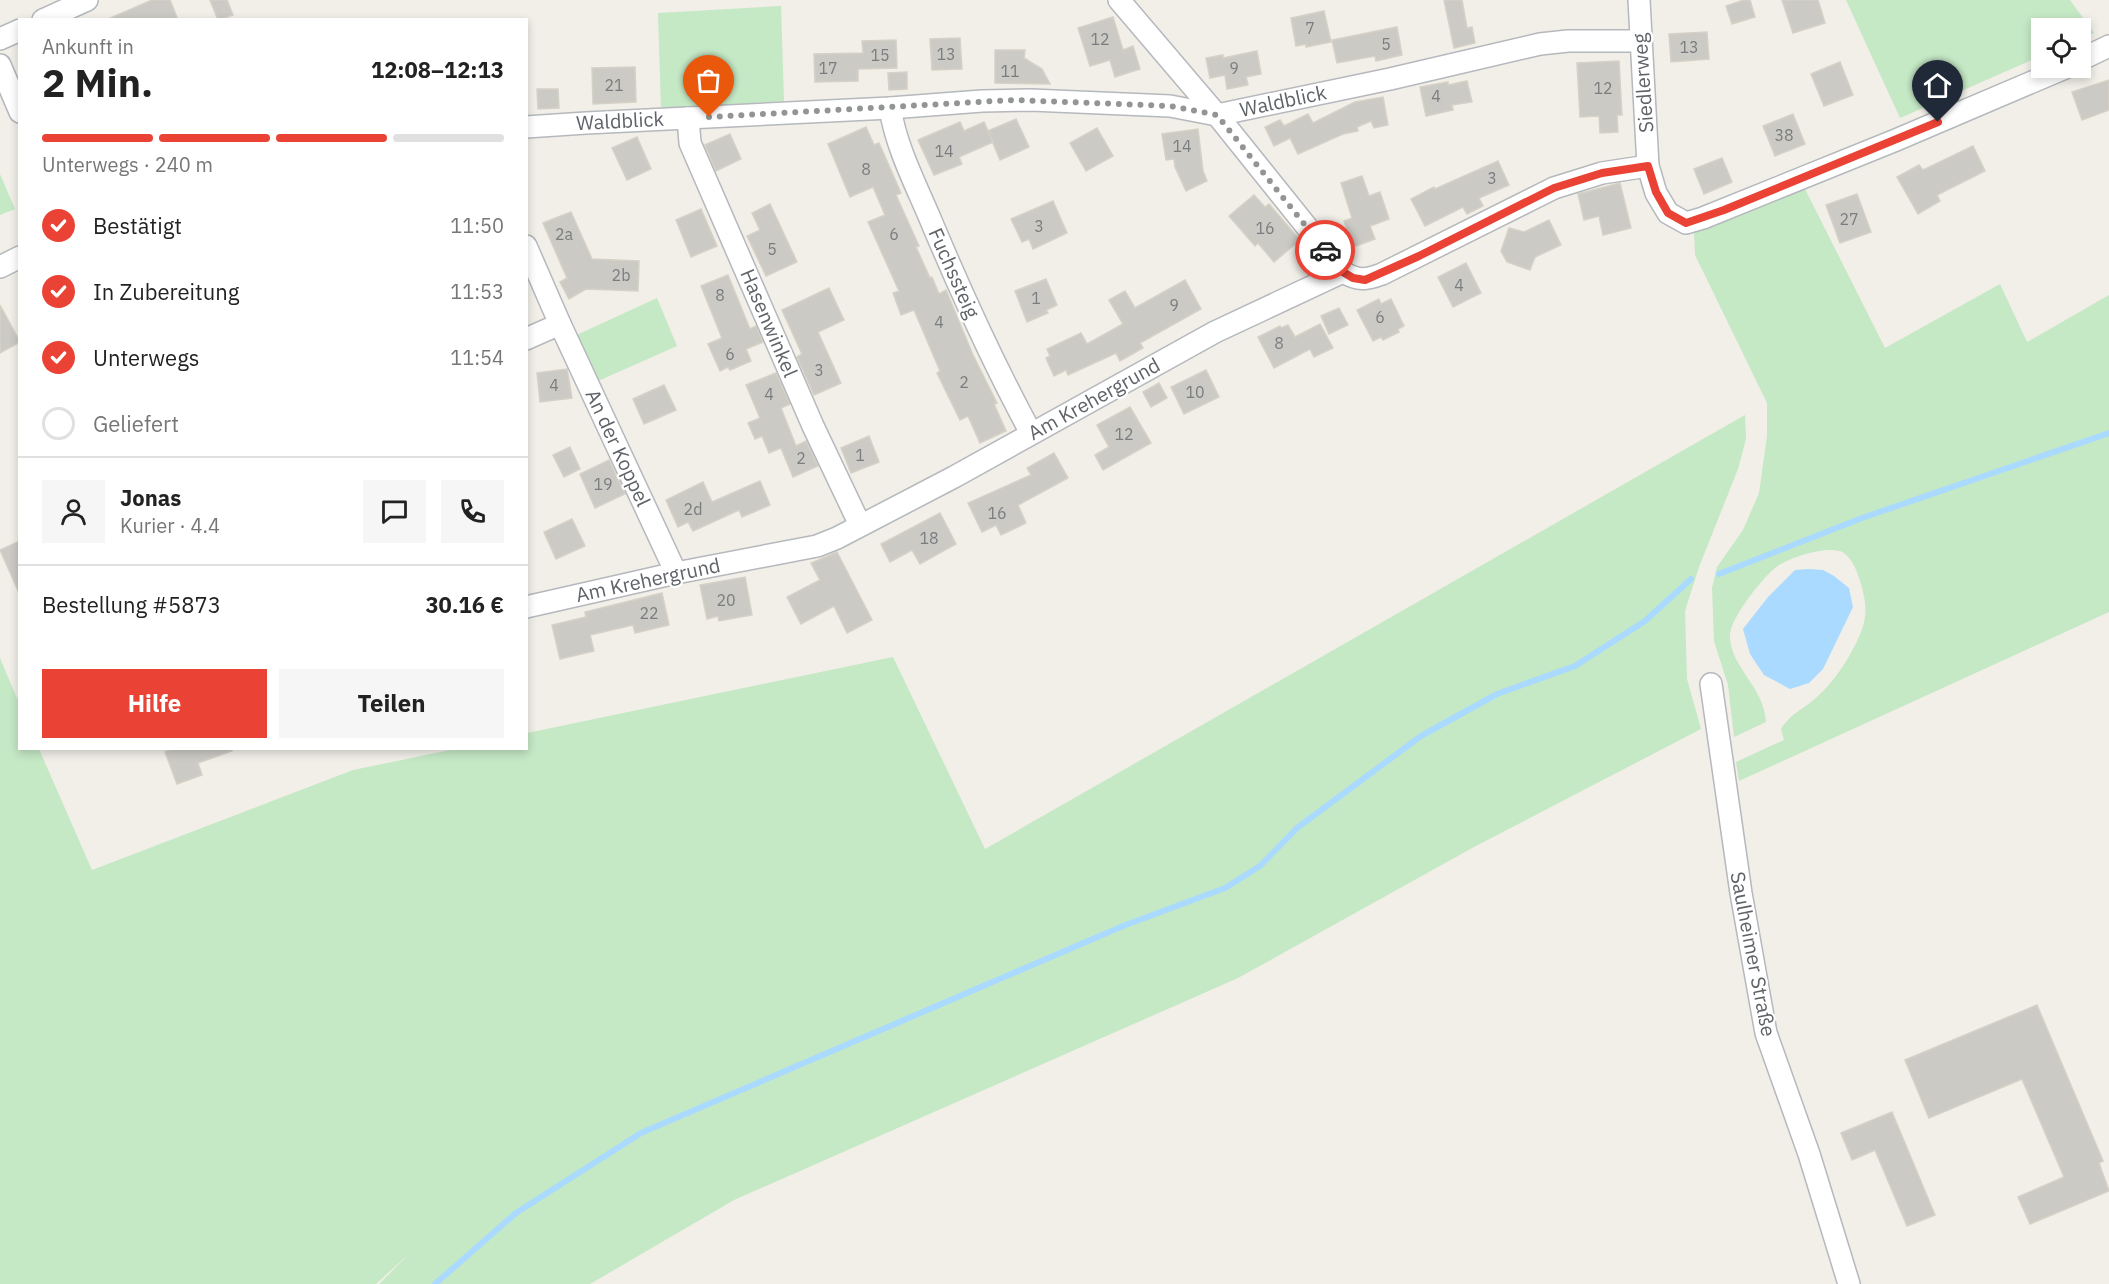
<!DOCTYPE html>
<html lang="de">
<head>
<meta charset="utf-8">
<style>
	:root { --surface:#fff; --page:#f6f6f6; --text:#222; --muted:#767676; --line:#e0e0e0; --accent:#ea4335 }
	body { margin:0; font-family:"IBM Plex Sans",sans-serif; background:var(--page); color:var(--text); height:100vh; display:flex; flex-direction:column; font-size:22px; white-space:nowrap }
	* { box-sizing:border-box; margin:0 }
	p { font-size:20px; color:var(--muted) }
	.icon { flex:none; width:33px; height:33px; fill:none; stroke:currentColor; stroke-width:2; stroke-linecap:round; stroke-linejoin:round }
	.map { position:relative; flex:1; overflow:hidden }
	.panel { position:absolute; left:18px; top:18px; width:510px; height:732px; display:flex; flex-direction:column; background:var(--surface); border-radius:0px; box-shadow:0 3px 9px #0003 }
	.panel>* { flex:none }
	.buttons { position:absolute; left:2031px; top:18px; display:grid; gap:12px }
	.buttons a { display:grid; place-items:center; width:60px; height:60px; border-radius:0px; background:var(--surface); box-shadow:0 3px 9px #0003; font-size:30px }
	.pin { position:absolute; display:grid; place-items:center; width:51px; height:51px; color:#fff; margin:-62px -26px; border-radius:50% 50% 50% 0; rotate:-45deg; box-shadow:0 0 6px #0007 }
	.pin .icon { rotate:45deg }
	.courier { position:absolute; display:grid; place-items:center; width:60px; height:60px; margin:-30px; border:4px solid #ea4335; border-radius:50%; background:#fff; color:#222; box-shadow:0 2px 8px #0007 }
	.head em { font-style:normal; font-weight:700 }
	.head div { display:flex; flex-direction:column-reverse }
	.head { display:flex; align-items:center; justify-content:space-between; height:102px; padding:0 24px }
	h1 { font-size:39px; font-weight:700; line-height:45px }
	.bar { display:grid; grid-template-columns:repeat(4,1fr); gap:9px 6px; align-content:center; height:72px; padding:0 24px }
	.bar i { height:8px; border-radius:4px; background:var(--line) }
	.bar .on { background:var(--accent) }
	.bar p { grid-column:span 4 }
	.line { display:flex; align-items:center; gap:15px; padding:0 24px; border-top:2px solid var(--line) }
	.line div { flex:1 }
	.round { display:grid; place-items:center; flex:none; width:63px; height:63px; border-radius:0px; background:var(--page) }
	ol { padding:0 24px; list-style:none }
	li { display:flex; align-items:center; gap:18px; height:66px }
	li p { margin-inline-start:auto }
	li .icon { padding:6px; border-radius:50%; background:var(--accent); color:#fff; stroke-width:4 }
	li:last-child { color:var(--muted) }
	li i { width:33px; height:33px; border:3px solid var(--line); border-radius:50% }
	.cta { display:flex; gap:12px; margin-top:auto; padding:12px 24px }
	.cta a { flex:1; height:69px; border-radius:0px; background:var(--accent); color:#fff; font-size:24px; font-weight:700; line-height:69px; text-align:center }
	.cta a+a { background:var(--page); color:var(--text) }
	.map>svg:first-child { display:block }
	.green { fill:#c5e8c5 }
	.water { fill:#aadaff }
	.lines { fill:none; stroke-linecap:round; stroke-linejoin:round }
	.stream { stroke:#aadaff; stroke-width:6 }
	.building { fill:#cccac5; stroke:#d6d1c6; stroke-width:1.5 }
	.minor-casing { stroke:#b5b8bc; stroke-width:24 }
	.minor { stroke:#fff; stroke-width:21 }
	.done { stroke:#929495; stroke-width:6; stroke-dasharray:0 10.8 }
	.route { stroke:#ea4335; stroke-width:8 }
	.labels { text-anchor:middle; stroke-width:4.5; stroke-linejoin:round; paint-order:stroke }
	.number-label { font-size:16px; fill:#7a7d7f }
	.street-label { font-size:20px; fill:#5f6368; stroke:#fff }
</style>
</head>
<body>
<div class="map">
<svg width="2109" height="1284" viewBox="0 0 2109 1284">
	<rect width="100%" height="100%" fill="#f1efe8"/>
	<!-- green -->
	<g class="green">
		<polygon points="1846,0 2070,0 2094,33 2081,39 2080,28 2042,28 2041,56 1900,118"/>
		<polygon points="781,6 784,101 661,109 658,13"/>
		<polygon points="0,174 15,209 0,215"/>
		<path d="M1804,187l81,161 115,-64 27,58 82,-47v317l-370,169 -3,-19 48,-22 -3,-11c10,-15 16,-16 30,-27 17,-13 32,-34 42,-53 13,-24 16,-38 8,-65 -4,-12 -7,-23 -17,-31 -14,-9 -57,5 -69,15 -14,12 -44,49 -45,67 -1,31 34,51 36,87l-32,15 -6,-52 -14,-44 -2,-53 5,-21 26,-37 16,-37 8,-57v-33l-72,-148 -1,-22z"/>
		<polygon points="657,298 677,346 589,385 568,339"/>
		<polygon points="1745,415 1746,439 1738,469 1699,567 1685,611 1687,679 1701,729 1474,847 1238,978 734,1200 590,1284 379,1284 410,1253 376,1284 0,1284 0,658 19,703 20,748 39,749 92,870 353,770 455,749 526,748 527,733 893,657 985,849"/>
	</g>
	<!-- water -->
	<polygon class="water" points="1808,569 1823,570 1834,576 1849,588 1853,607 1823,669 1809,683 1790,689 1764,675 1750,654 1743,629 1768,597 1795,570"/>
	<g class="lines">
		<!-- stream -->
		<g class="stream">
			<polyline points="1719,574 1862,518 2109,433"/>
			<polyline points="435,1284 516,1213 641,1133 1123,926 1225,888 1260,866 1297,828 1421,736 1497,694 1575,666 1645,621 1691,579"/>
		</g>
	</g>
	<!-- building -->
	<g class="building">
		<polygon points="152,0 170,0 178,20 106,20"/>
		<polygon points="210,0 227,0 233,15 218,20"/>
		<polygon points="1444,0 1462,0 1467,28 1472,27 1475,43 1454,48"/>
		<polygon points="1744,0 1750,0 1755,17 1732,24 1726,6"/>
		<polygon points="1782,0 1818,0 1825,23 1793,33"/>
		<polygon points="1324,11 1331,42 1306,47 1306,44 1296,46 1291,18"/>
		<polygon points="1113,17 1123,50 1133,46 1140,69 1115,77 1110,60 1090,66 1078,28"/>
		<polygon points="1397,27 1402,55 1376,61 1375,56 1337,63 1332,40"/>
		<polygon points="1707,32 1709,59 1671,62 1669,34"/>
		<polygon points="960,38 962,69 932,70 930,39"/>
		<polygon points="896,40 897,68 858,69 858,81 815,82 814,54 863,53 862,41"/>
		<polygon points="995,50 1025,50 1024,58 1042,69 1050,84 995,83"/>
		<polygon points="1257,51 1261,74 1246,77 1248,85 1227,89 1225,75 1210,78 1206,58 1223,55 1223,58"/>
		<polygon points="1619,61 1622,115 1617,115 1618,132 1600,133 1599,116 1580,117 1577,63"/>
		<polygon points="1840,62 1853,95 1824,106 1811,74"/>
		<polygon points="635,67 636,102 593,104 592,68"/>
		<polygon points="907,72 907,89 889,90 888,73"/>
		<polygon points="2109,80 2109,110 2082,120 2072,92"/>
		<polygon points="1467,81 1472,102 1452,105 1453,110 1426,116 1420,87 1448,82 1448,85"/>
		<polygon points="537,89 558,89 559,108 538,109"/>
		<polygon points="1383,97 1388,125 1374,128 1371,121 1357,127 1358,131 1343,134 1298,154 1290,138 1274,146 1265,127 1280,120 1284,126 1308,114 1313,123 1355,102"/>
		<polygon points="1793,114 1805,144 1775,156 1763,126"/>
		<polygon points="1016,119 1029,147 1000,160 988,131"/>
		<polygon points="960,122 964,131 984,122 993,142 959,157 962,164 934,175 918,140"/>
		<polygon points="866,127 874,145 879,143 901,193 896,195 919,246 916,247 930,278 932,277 939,294 946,290 973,355 997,403 994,404 1006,431 980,443 968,416 960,420 937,373 940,371 914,310 901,315 893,293 899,291 868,222 885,215 873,187 850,197 828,144"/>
		<polygon points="1097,128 1113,156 1086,171 1070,143"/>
		<polygon points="1198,129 1203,171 1207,181 1186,191 1175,167 1174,159 1166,160 1162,134"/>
		<polygon points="730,134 741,159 716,171 705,145"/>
		<polygon points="637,137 651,169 627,180 612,148"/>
		<polygon points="1973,146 1985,171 1937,195 1940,201 1918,214 1897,177 1919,165 1923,170"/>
		<polygon points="1722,158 1732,182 1704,194 1694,169"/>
		<polygon points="1498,161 1509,185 1479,198 1483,206 1467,214 1463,207 1425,226 1411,199 1434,187 1435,189"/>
		<polygon points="1362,176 1369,196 1380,192 1389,219 1370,226 1375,239 1353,247 1344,221 1352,218 1341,183"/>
		<polygon points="1620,183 1631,228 1603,235 1599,216 1584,220 1578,194"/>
		<polygon points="1857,194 1871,232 1840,243 1826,205"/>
		<polygon points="1254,195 1265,207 1269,204 1300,240 1274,262 1258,243 1255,246 1229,216"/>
		<polygon points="1053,201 1067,233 1033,249 1029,239 1022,242 1011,219"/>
		<polygon points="770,204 797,262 766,276 747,236 760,230 752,213"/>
		<polygon points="701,209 717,246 691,257 676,220"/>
		<polygon points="571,212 592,259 639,261 638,291 586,289 569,299 560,282 567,278 543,223"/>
		<polygon points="1549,220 1561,245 1535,257 1530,270 1507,262 1501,251 1509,228 1524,232"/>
		<polygon points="1466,263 1481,293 1453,307 1438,277"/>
		<polygon points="728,275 750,329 756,326 763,342 746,349 751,361 730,370 728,367 720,371 708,344 722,338 701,286"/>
		<polygon points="1046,279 1057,305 1046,310 1048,313 1027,322 1015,291"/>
		<polygon points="1185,280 1201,309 1140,343 1143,348 1120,361 1116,353 1068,375 1066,370 1054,376 1046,358 1050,356 1047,349 1081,333 1087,344 1123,324 1109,300 1125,291 1135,308"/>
		<polygon points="829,288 844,320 818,332 841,383 814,395 797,357 802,354 782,310"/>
		<polygon points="1379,299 1381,304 1391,299 1404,326 1398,329 1399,332 1383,340 1381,337 1373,341 1357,310"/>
		<polygon points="0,305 20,342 0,353"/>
		<polygon points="1339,308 1348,325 1329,334 1321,316"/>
		<polygon points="1320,324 1333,348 1314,357 1310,349 1274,368 1258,337 1280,326 1281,328 1288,325 1295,337"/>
		<polygon points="567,369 572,398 540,402 537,373"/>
		<polygon points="1206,370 1219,397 1184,414 1171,387"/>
		<polygon points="776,373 790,404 781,408 796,446 806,441 818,466 793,477 781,448 769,453 762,436 755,439 748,423 760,418 746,385"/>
		<polygon points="1159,383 1167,398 1151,407 1143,392"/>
		<polygon points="664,385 676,410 644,424 633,399"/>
		<polygon points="1130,407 1151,443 1103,470 1095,455 1109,447 1097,425"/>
		<polygon points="869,436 879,462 851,473 841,448"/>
		<polygon points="570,447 580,469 564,477 553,455"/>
		<polygon points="1054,453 1068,478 1018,505 1026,523 1001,535 996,525 982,532 968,503 1031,475 1027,468"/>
		<polygon points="609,460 625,494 595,508 580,474"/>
		<polygon points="760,481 770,505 742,517 739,510 693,531 688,522 678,527 666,500 703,482 712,502"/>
		<polygon points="940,513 956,544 920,564 912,550 890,562 881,544"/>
		<polygon points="572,519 585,546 556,559 544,532"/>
		<polygon points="20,541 20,595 0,550"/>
		<polygon points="837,552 872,620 847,633 834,606 801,624 787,597 820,580 811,563"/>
		<polygon points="745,577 752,615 719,621 718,616 707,619 700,585"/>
		<polygon points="662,593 669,625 635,633 633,625 590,635 594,651 560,659 552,625 586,617 585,612"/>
		<polygon points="174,748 232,748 232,751 198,763 202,775 177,784 165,752"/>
		<polygon points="2037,1005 2103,1161 2099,1163 2109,1191 2030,1224 2018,1197 2064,1177 2022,1079 1929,1118 1905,1060"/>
		<polygon points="1892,1112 1935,1215 1907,1226 1875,1150 1852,1160 1841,1133"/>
	</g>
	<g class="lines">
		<!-- minor casing -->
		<g class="minor-casing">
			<g id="minor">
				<path d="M1119,0l98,115 126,157c15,9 23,8 39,2l172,-86 48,-15 46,-7"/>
				<polyline points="1639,0 1648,166 1656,193 1668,213 1686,223 1703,218 1896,140 2065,68"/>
				<polyline points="43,20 87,0"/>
				<polyline points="0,39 20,30"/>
				<polyline points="2080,60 2109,46"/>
				<polyline points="0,65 20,112"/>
				<path d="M890,108c6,38 24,73 39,108 31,74 64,147 102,217"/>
				<polyline points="688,118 690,143 813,426 860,525"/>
				<polyline points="526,127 586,123 890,108 982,101 1031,100 1170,106 1217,115 1390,79 1540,44 1568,41 1640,41"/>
				<polyline points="526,246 560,324 676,573"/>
				<polyline points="0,267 20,257"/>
				<polyline points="526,339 560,324"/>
				<polyline points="526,607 676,573 817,546 837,538 954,477 1215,332 1343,272"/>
				<polyline points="1711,684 1741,893 1766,1033 1809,1154 1849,1284"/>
			</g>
		</g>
		<!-- minor -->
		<use href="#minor" class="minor"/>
	</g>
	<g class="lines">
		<!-- done -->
		<polyline class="done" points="709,117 1014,100 1170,106 1217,115 1325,250"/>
		<!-- route -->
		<polyline class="route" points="1325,250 1343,272 1353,278 1365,280 1419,256 1554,188 1602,173 1648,166 1656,192 1668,213 1686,223 1724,210 1938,122"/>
	</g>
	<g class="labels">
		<!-- number labels -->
		<g class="number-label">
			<text x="1310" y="34">7</text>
			<text x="1100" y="45">12</text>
			<text x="1386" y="50">5</text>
			<text x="1689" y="53">13</text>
			<text x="946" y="60">13</text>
			<text x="880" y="61">15</text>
			<text x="828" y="74">17</text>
			<text x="1234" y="74">9</text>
			<text x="1010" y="77">11</text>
			<text x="614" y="91">21</text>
			<text x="1603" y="94">12</text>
			<text x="1436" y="102">4</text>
			<text x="1784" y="141">38</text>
			<text x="1182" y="152">14</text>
			<text x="944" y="157">14</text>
			<text x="866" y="175">8</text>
			<text x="1492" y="184">3</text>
			<text x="1849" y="225">27</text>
			<text x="1039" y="232">3</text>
			<text x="1265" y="234">16</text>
			<text x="564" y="240">2a</text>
			<text x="894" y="240">6</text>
			<text x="772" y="255">5</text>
			<text x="621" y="281">2b</text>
			<text x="1459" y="291">4</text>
			<text x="720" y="301">8</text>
			<text x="1036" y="304">1</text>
			<text x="1174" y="311">9</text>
			<text x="1380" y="323">6</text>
			<text x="939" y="328">4</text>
			<text x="1279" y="349">8</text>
			<text x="730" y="360">6</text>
			<text x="819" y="376">3</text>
			<text x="964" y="388">2</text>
			<text x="554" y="391">4</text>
			<text x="1195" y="398">10</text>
			<text x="769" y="400">4</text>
			<text x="1124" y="440">12</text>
			<text x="860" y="461">1</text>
			<text x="801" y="464">2</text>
			<text x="603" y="490">19</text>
			<text x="693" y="515">2d</text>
			<text x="997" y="519">16</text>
			<text x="929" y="544">18</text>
			<text x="726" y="606">20</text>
			<text x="649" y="619">22</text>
		</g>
		<!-- street labels -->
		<g class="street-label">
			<text transform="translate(1643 83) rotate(-94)" y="7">Siedlerweg</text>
			<text transform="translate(1283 101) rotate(-12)" y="7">Waldblick</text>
			<text transform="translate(620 121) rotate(-3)" y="7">Waldblick</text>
			<text transform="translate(954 273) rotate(66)" y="7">Fuchssteig</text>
			<text transform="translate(769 323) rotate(67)" y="7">Hasenwinkel</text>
			<text transform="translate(1094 399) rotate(-29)" y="7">Am Krehergrund</text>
			<text transform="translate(618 448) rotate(65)" y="7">An der Koppel</text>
			<text transform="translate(648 580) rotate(-12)" y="7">Am Krehergrund</text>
			<text transform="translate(1753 954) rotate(79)" y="7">Saulheimer Straße</text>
		</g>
	</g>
</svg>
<div class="buttons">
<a><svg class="icon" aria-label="locate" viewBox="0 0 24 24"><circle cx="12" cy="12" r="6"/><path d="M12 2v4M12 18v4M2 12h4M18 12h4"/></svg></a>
</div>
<div class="pin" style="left:709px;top:117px;background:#ea580c"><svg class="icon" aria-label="bag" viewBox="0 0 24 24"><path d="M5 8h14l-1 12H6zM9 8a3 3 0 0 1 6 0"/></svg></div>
<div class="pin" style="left:1938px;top:122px;background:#1f2937"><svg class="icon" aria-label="home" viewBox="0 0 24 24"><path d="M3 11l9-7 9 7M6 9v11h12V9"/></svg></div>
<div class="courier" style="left:1325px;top:250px"><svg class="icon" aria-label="car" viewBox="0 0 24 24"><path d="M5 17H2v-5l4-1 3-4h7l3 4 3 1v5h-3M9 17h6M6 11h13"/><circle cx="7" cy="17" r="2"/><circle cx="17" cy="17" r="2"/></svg></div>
<section class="panel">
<div class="head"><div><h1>2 Min.</h1><p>Ankunft in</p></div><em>12:08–12:13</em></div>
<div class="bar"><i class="on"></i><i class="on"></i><i class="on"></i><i></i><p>Unterwegs · 240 m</p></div>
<ol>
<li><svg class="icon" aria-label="check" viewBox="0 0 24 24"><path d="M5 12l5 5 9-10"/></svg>Bestätigt<p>11:50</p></li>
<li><svg class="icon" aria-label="check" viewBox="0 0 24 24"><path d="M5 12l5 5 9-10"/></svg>In Zubereitung<p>11:53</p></li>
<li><svg class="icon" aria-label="check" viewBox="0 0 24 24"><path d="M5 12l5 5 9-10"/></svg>Unterwegs<p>11:54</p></li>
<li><i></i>Geliefert</li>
</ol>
<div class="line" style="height:108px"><a class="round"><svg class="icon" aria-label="person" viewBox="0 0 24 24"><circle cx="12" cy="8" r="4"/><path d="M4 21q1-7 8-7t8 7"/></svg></a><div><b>Jonas</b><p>Kurier · 4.4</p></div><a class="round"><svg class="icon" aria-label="chat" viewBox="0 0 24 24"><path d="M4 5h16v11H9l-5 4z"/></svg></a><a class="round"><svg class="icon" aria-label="phone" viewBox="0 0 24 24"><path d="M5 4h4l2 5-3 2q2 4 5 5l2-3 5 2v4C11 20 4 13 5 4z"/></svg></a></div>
<div class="line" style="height:78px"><div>Bestellung #5873</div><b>30.16 €</b></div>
<div class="cta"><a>Hilfe</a><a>Teilen</a></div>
</section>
</div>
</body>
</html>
